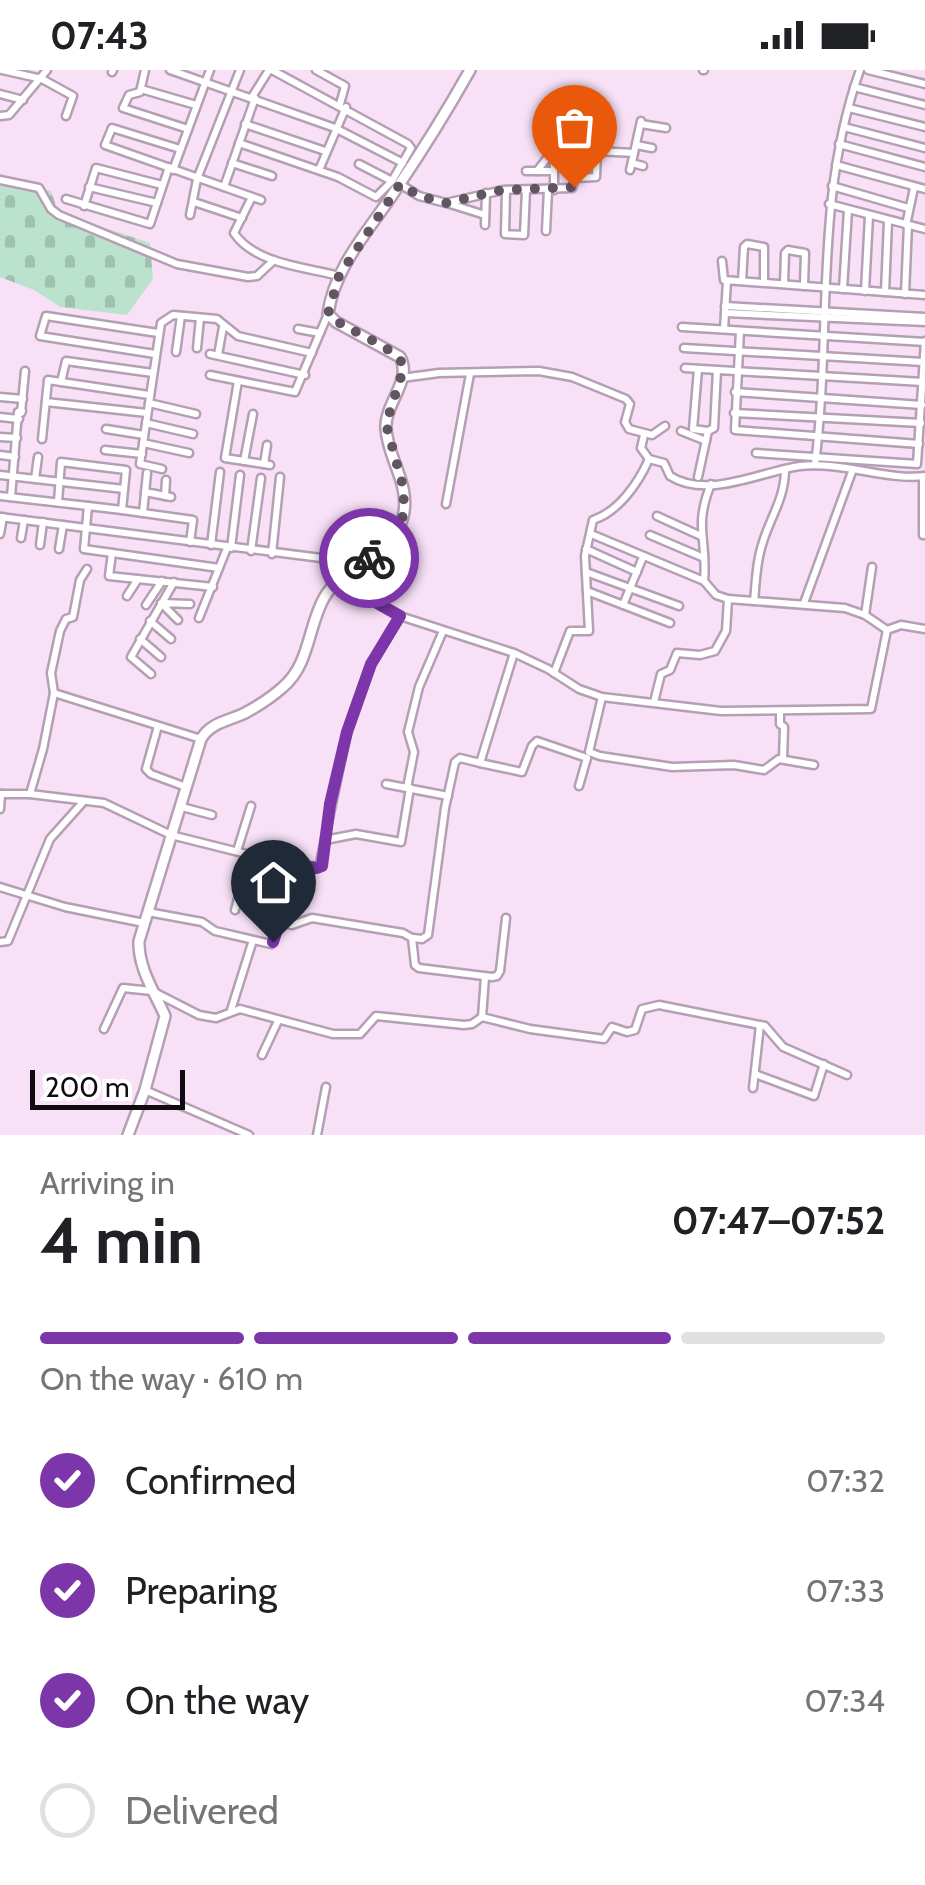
<!DOCTYPE html>
<html lang="en">
<head>
<meta charset="utf-8">
<style>
	:root { --surface:#fff; --page:#f6f6f6; --text:#202124; --muted:#757577; --line:#e0e0e0; --accent:#7c36a9 }
	body { margin:0; font-family:Cabin,sans-serif; background:var(--page); color:var(--text); height:100vh; display:flex; flex-direction:column; font-size:38px; white-space:nowrap }
	* { box-sizing:border-box; margin:0 }
	p { font-size:32px; color:var(--muted) }
	.icon { flex:none; width:55px; height:55px; fill:none; stroke:currentColor; stroke-width:2; stroke-linecap:round; stroke-linejoin:round }
	.map { position:relative; height:1065px; overflow:hidden }
	.drawer { display:flex; flex-direction:column; background:var(--surface); flex:1 }
	.drawer>* { flex:none }
	.scale { position:absolute; left:30px; bottom:25px; width:155px; box-sizing:border-box; padding-left:10px; border:5px solid #110a11; border-top:0; font-size:28px; line-height:35px; white-space:nowrap; color:#110a11; -webkit-text-stroke:8px #fff; paint-order:stroke }
	.pin { position:absolute; display:grid; place-items:center; width:85px; height:85px; color:#fff; margin:-102px -42px; border-radius:50% 50% 50% 0; rotate:-45deg; box-shadow:0 0 10px #0007 }
	.pin .icon { rotate:45deg }
	.courier { position:absolute; display:grid; place-items:center; width:100px; height:100px; margin:-50px; border:8px solid #7c36a9; border-radius:50%; background:#fff; color:#222; box-shadow:0 2px 12px #0007 }
	.overview em { font-style:normal; font-weight:700 }
	.overview div { display:flex; flex-direction:column-reverse }
	.overview { display:flex; align-items:center; justify-content:space-between; height:170px; padding:0 40px }
	h1 { font-size:65px; font-weight:700; line-height:75px }
	.bar { display:grid; grid-template-columns:repeat(4,1fr); gap:15px 10px; align-content:center; height:120px; padding:0 40px }
	.bar i { height:12px; border-radius:8px; background:var(--line) }
	.bar .active { background:var(--accent) }
	.bar p { grid-column:span 4 }
	ol { padding:0 40px; list-style:none }
	li { display:flex; align-items:center; gap:30px; height:110px }
	li p { margin-inline-start:auto }
	li .icon { padding:10px; border-radius:50%; background:var(--accent); color:#fff; stroke-width:4 }
	li:last-child { color:var(--muted) }
	li i { width:55px; height:55px; border:5px solid var(--line); border-radius:50% }
	.status { display:flex; justify-content:space-between; align-items:center; height:70px; padding:0 50px; background:var(--surface); direction:ltr }
	.status svg { height:28px; fill:currentColor }
	.map>svg:first-child { display:block }
	.cemetery { fill:url(#cemetery-stones) }
	.lines { fill:none; stroke-linecap:round; stroke-linejoin:round }
	.street-casing { stroke:#b59fb4; stroke-width:11 }
	.secondary-casing { stroke:#b59fb4; stroke-width:14 }
	.street { stroke:#fff; stroke-width:6 }
	.secondary { stroke:#fff; stroke-width:9 }
	.done { stroke:#625562; stroke-width:10; stroke-dasharray:0 18 }
	.route { stroke:#7c36a9; stroke-width:12 }
</style>
</head>
<body>
<div class="status"><b>07:43</b><svg viewBox="0 0 49 12"><path d="M0 12V9h3v3zM5 12V6h3v6zM10 12V3h3v9zM15 12V0h3v12zM26 1h20v11H26zM47 4h2v5h-2z"/></svg></div>
<div class="map">
<svg width="925" height="1065" viewBox="0 0 925 1065">
	<defs>
		<pattern id="cemetery-stones" width="16" height="16" patternUnits="userSpaceOnUse" patternTransform="scale(2.5)"><rect width="16" height="16" fill="#bbe2cd"/><path d="M2 7V4a2 2 0 0 1 4 0v3zM10 15v-3a2 2 0 0 1 4 0v3z" fill="#a0c1af"/></pattern>
	</defs>
	<rect width="100%" height="100%" fill="#f8e1f7"/>
	<!-- cemetery -->
	<polygon class="cemetery" points="0,104 51,121 57,138 73,147 150,173 153,209 127,245 60,237 34,220 0,207"/>
	<g class="lines">
		<!-- street casing -->
		<g class="street-casing">
			<g id="street">
				<polyline points="2,0 42,9 73,26 66,46"/>
				<polyline points="145,0 140,22 129,25 123,38 188,59"/>
				<polyline points="170,0 335,58 403,93"/>
				<polyline points="316,0 345,16 340,34"/>
				<polyline points="703,0 704,0"/>
				<polyline points="868,0 925,14"/>
				<polyline points="112,2 113,0"/>
				<polyline points="854,17 925,35"/>
				<polyline points="141,19 196,35"/>
				<polyline points="0,24 23,30"/>
				<polyline points="252,27 269,0"/>
				<polyline points="849,38 925,57"/>
				<polyline points="0,46 9,45 47,0"/>
				<polyline points="245,54 325,81"/>
				<polyline points="641,54 666,58"/>
				<polyline points="844,57 925,78"/>
				<polyline points="597,70 597,81"/>
				<polyline points="239,73 338,107 376,127 392,111 411,78 408,74 272,0"/>
				<polyline points="839,74 925,97"/>
				<polyline points="636,75 652,78"/>
				<polyline points="180,79 112,58 105,75 261,130"/>
				<polyline points="232,93 272,106"/>
				<polyline points="632,93 643,96"/>
				<polyline points="359,94 390,110"/>
				<polyline points="836,95 925,119"/>
				<polyline points="173,100 210,0"/>
				<polyline points="319,100 346,37"/>
				<polyline points="630,100 634,83"/>
				<polyline points="526,101 553,101"/>
				<polyline points="537,101 554,79"/>
				<polyline points="575,108 575,72"/>
				<polyline points="0,110 39,118 51,139 59,145 177,194 248,207 257,206 274,190"/>
				<polyline points="400,114 419,126 446,133 503,120 572,118 575,108 596,107 597,81 634,83 641,51"/>
				<polyline points="832,116 908,138"/>
				<polyline points="89,117 157,133"/>
				<polyline points="224,117 255,28"/>
				<polyline points="506,120 505,164 524,165 526,120"/>
				<polyline points="554,120 554,68"/>
				<path d="M252,127l-18,36c21,31 71,34 105,43"/>
				<polyline points="66,129 150,154 169,97"/>
				<polyline points="194,132 242,148"/>
				<polyline points="447,133 485,145"/>
				<polyline points="829,134 925,159"/>
				<polyline points="84,136 96,98 162,115"/>
				<polyline points="190,145 197,109 240,0"/>
				<polyline points="485,155 486,123"/>
				<polyline points="906,155 914,118"/>
				<polyline points="546,161 548,120"/>
				<polyline points="722,191 724,210 925,225"/>
				<polyline points="742,211 744,177 747,174 764,177 764,212"/>
				<polyline points="784,214 785,183 788,180 805,183 804,216"/>
				<polyline points="843,219 848,140"/>
				<polyline points="865,221 869,146"/>
				<polyline points="885,222 888,151"/>
				<polyline points="905,224 908,155"/>
				<polyline points="725,236 925,247"/>
				<polyline points="725,243 925,252"/>
				<polyline points="682,257 925,272"/>
				<polyline points="298,259 320,263"/>
				<polyline points="724,259 727,211"/>
				<polyline points="740,261 735,360 919,374"/>
				<polyline points="197,278 200,248"/>
				<polyline points="684,278 923,292"/>
				<polyline points="176,282 181,246"/>
				<polyline points="155,284 40,266 46,246 158,263"/>
				<polyline points="210,284 305,305"/>
				<polyline points="218,285 223,257"/>
				<polyline points="685,298 923,312"/>
				<polyline points="698,299 693,359 708,361"/>
				<polyline points="210,305 295,322 328,244"/>
				<polyline points="402,308 439,303 539,301 572,307 626,329 630,334 625,352 629,359 652,365 665,356"/>
				<polyline points="238,311 225,388 270,395"/>
				<polyline points="61,312 66,291 153,303"/>
				<polyline points="735,322 922,335"/>
				<polyline points="0,327 23,329"/>
				<polyline points="46,332 147,343"/>
				<polyline points="149,333 196,344"/>
				<polyline points="21,343 25,301"/>
				<polyline points="734,343 921,353"/>
				<polyline points="0,347 19,349"/>
				<polyline points="146,353 193,364"/>
				<polyline points="106,359 144,365"/>
				<polyline points="681,361 706,371"/>
				<path d="M644,365l-3,13 8,11 15,4 6,13c38,24 92,-5 130,-10 41,-5 89,15 125,10"/>
				<polyline points="0,367 17,368"/>
				<polyline points="42,369 48,310 149,325"/>
				<polyline points="143,373 189,383"/>
				<polyline points="105,380 142,384"/>
				<polyline points="756,383 917,394 925,271"/>
				<polyline points="0,385 15,387"/>
				<polyline points="244,391 253,344"/>
				<polyline points="264,394 267,375"/>
				<path d="M815,394c17,-132 -1,-266 45,-394"/>
				<polyline points="162,399 140,394 161,253 173,245 217,249 238,266 312,283"/>
				<polyline points="0,405 124,419"/>
				<polyline points="698,407 708,361 714,358 717,300"/>
				<polyline points="35,409 38,387"/>
				<path d="M711,414c-18,44 -3,56 -7,97l12,14 12,4 117,9 20,7 22,15"/>
				<polyline points="145,422 171,427"/>
				<polyline points="0,426 88,436 86,458 337,490 356,497"/>
				<polyline points="165,426 166,410"/>
				<polyline points="11,427 18,342 22,341"/>
				<polyline points="58,432 61,392 126,400 122,440 193,450 190,472"/>
				<polyline points="446,434 470,304"/>
				<polyline points="88,436 122,440"/>
				<polyline points="143,443 147,403"/>
				<polyline points="657,446 701,466"/>
				<polyline points="0,447 86,458 84,479 219,498"/>
				<polyline points="0,464 3,447"/>
				<polyline points="591,464 704,511"/>
				<polyline points="650,465 704,488"/>
				<polyline points="923,465 923,407"/>
				<polyline points="21,468 24,450"/>
				<polyline points="40,475 43,452"/>
				<polyline points="211,475 220,402"/>
				<polyline points="231,478 240,405"/>
				<polyline points="59,479 63,455"/>
				<polyline points="586,479 637,502"/>
				<polyline points="251,481 261,408"/>
				<polyline points="112,483 109,506 213,517"/>
				<polyline points="272,484 280,407"/>
				<polyline points="586,502 679,536"/>
				<polyline points="340,512 400,546 514,583 548,599 579,619 602,627 721,641 871,639 887,560 901,555 925,559"/>
				<polyline points="587,521 670,553"/>
				<polyline points="127,526 138,509"/>
				<path d="M754,531c2,-19 2,-38 8,-56 8,-28 23,-46 23,-76"/>
				<polyline points="804,533 853,399"/>
				<polyline points="146,535 162,511"/>
				<polyline points="623,535 643,487"/>
				<polyline points="865,545 872,497"/>
				<polyline points="199,548 227,478"/>
				<polyline points="178,550 161,533 190,534"/>
				<polyline points="150,551 171,569"/>
				<polyline points="140,569 161,587"/>
				<path d="M554,603l16,-42h19l-4,-75 8,-36c25,-8 45,-36 56,-61"/>
				<polyline points="151,604 131,587 174,512"/>
				<polyline points="54,623 201,669"/>
				<polyline points="602,627 589,682 600,686 672,697 734,695 764,700 779,689 814,695"/>
				<polyline points="654,632 661,604 670,600 677,583 700,585 715,581 726,561 728,529"/>
				<polyline points="780,641 780,654 784,657 783,689"/>
				<polyline points="158,656 146,699 151,704 186,717"/>
				<polyline points="480,693 522,702 532,676 537,671 587,688"/>
				<polyline points="386,714 448,726"/>
				<polyline points="579,716 587,688"/>
				<polyline points="407,718 414,682 408,662 419,617 443,561"/>
				<polyline points="0,724 30,724 104,733 171,765 282,793 319,797 347,662 371,595 400,546"/>
				<polyline points="30,724 43,679 54,623 51,603 60,561 66,549 73,547 80,510 87,499"/>
				<polyline points="182,737 212,745"/>
				<polyline points="0,739 1,724"/>
				<polyline points="325,770 356,764 401,772 410,718"/>
				<polyline points="237,781 251,736"/>
				<polyline points="0,817 65,837 144,853"/>
				<polyline points="235,840 250,784"/>
				<polyline points="148,842 202,852 215,861 271,874 279,852 292,855 312,848 403,863 412,868 415,895 419,898 492,907 497,906 500,901 506,848"/>
				<polyline points="279,852 298,796"/>
				<polyline points="413,868 422,869 428,865 445,738 455,692 460,688 480,693 514,583"/>
				<polyline points="0,872 8,871 50,769 84,731"/>
				<polyline points="231,940 253,870"/>
				<polyline points="482,947 485,907"/>
				<polyline points="104,959 123,918 152,921 199,945 216,948 240,939 333,964 360,964 376,946 464,955 472,954 482,947 530,959 604,969 612,957 627,962 635,960 642,939 659,935 765,956 783,977 847,1005"/>
				<polyline points="262,985 278,951"/>
				<polyline points="755,1004 814,1026 824,994"/>
				<polyline points="753,1018 760,955"/>
				<polyline points="145,1020 249,1065"/>
				<polyline points="317,1065 326,1017"/>
			</g>
		</g>
		<!-- secondary casing -->
		<g class="secondary-casing">
			<path id="secondary" d="M128,1065l17,-45 20,-74c-10,-23 -27,-48 -26,-75l62,-202c10,-17 28,-18 44,-26 13,-7 27,-16 38,-26 27,-23 25,-61 41,-89 18,-33 68,-42 79,-81 8,-33 -15,-57 -17,-88 -2,-25 27,-49 14,-72l-64,-35 -8,-8c6,-47 42,-85 67,-123 27,-40 52,-80 75,-121"/>
		</g>
		<!-- street -->
		<use href="#street" class="street"/>
		<!-- secondary -->
		<use href="#secondary" class="secondary"/>
	</g>
	<g class="lines">
		<!-- done -->
		<path class="done" d="M369,488l25,-22 9,-20 1,-26 -18,-66 18,-57c-8,-22 -58,-35 -76,-53l11,-38 61,-92 19,12 27,7 56,-13 72,-3"/>
		<!-- route -->
		<polyline class="route" points="273,872 298,796 317,798 322,796 330,734 347,662 371,594 400,546 340,512 369,488"/>
	</g>
</svg>
<div class="scale">200 m</div>
<div class="pin" style="left:574px;top:117px;background:#ea580c"><svg class="icon" aria-label="bag" viewBox="0 0 24 24"><path d="M5 8h14l-1 12H6zM9 8a3 3 0 0 1 6 0"/></svg></div>
<div class="pin" style="left:273px;top:872px;background:#1f2937"><svg class="icon" aria-label="home" viewBox="0 0 24 24"><path d="M3 11l9-7 9 7M6 9v11h12V9"/></svg></div>
<div class="courier" style="left:369px;top:488px"><svg class="icon" aria-label="bike" viewBox="0 0 24 24"><circle cx="6" cy="16" r="4"/><circle cx="18" cy="16" r="4"/><path d="M6 16l4-8h5l3 8M10 8l3 8H6M13 5h3"/></svg></div>
</div>
<section class="drawer">
<div class="overview"><div><h1>4 min</h1><p>Arriving in</p></div><em>07:47–07:52</em></div>
<div class="bar"><i class="active"></i><i class="active"></i><i class="active"></i><i></i><p>On the way · 610 m</p></div>
<ol>
<li><svg class="icon" aria-label="check" viewBox="0 0 24 24"><path d="M5 12l5 5 9-10"/></svg>Confirmed<p>07:32</p></li>
<li><svg class="icon" aria-label="check" viewBox="0 0 24 24"><path d="M5 12l5 5 9-10"/></svg>Preparing<p>07:33</p></li>
<li><svg class="icon" aria-label="check" viewBox="0 0 24 24"><path d="M5 12l5 5 9-10"/></svg>On the way<p>07:34</p></li>
<li><i></i>Delivered</li>
</ol>
</section>
</body>
</html>
